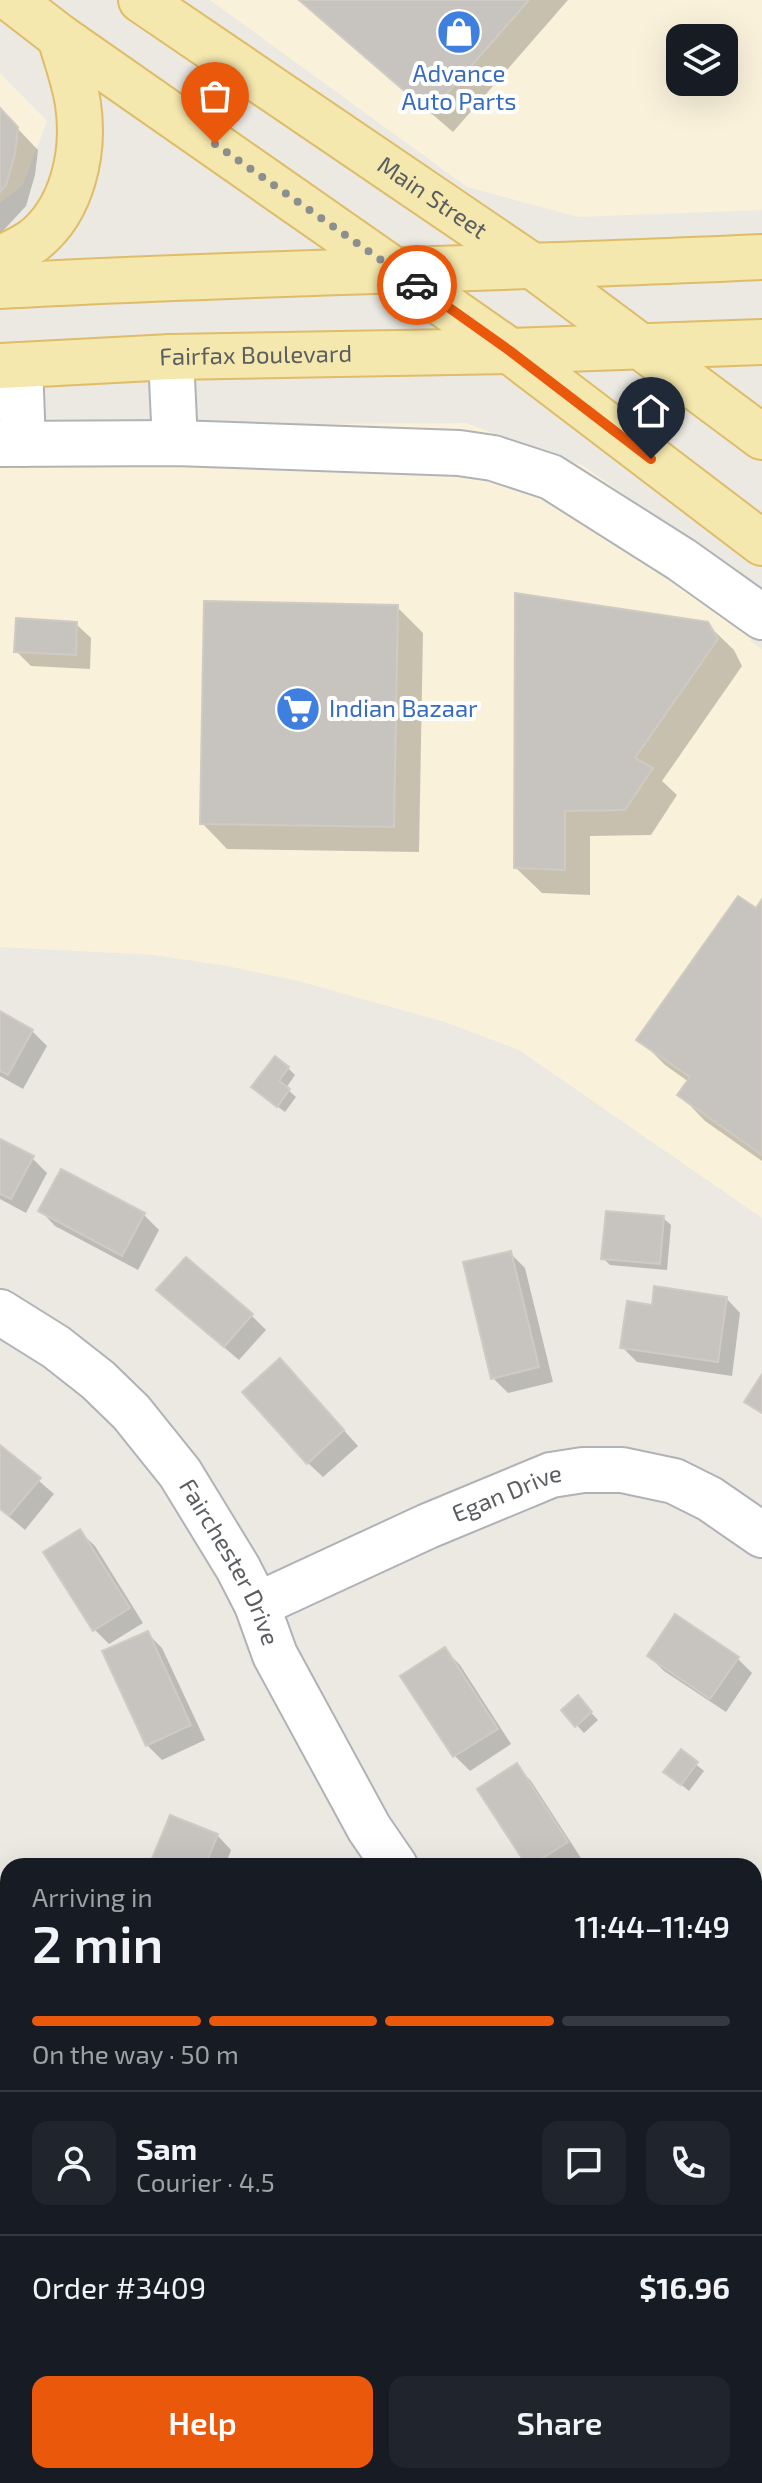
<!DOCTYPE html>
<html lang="en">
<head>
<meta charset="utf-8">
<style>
	:root { --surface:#171b24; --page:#20242c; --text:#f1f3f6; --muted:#9ea1a6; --line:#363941; --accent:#ea580c }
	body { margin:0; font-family:"Exo 2",sans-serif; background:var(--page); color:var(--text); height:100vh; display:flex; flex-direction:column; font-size:30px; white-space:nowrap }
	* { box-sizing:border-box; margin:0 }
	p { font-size:26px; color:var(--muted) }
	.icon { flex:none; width:44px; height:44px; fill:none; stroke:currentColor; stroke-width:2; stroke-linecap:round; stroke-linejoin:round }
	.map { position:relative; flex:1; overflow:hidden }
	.side { position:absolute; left:0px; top:1858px; width:762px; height:626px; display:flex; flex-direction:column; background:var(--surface); border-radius:24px 24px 0 0; box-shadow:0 8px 32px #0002 }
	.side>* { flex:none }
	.buttons { position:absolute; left:666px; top:24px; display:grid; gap:16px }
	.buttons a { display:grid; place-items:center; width:72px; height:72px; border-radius:16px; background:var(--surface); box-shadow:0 8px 32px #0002; font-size:40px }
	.pin { position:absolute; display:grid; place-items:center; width:68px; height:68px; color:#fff; margin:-82px -34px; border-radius:50% 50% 50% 0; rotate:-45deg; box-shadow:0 0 8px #0007 }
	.pin .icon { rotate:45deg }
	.courier { position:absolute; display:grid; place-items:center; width:80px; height:80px; margin:-40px; border:6px solid #ea580c; border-radius:50%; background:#fff; color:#222; box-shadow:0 2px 10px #0007 }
	.head em { font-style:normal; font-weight:600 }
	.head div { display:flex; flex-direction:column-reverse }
	.head { display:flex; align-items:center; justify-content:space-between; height:136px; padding:0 32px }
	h1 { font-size:52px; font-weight:600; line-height:60px }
	.bar { display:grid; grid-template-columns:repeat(4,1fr); gap:12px 8px; align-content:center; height:96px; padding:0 32px }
	.bar i { height:10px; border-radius:6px; background:var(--line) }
	.bar .on { background:var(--accent) }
	.bar p { grid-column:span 4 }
	.line { display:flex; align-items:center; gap:20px; padding:0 32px; border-top:2px solid var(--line) }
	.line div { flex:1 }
	.round { display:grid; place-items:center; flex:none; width:84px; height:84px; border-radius:16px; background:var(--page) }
	.button { display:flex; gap:16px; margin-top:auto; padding:16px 32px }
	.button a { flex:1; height:92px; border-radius:16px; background:var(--accent); color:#fff; font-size:32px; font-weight:600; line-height:92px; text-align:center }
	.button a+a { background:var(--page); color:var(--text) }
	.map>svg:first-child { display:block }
	.commercial { fill:#f9f1da; fill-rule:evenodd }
	.shadow { fill:#0003 }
	.building { fill:#c7c4bf; stroke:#cfcbc2; stroke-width:2 }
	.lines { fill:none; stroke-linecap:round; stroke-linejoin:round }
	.minor-casing { stroke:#b0b3b6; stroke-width:48 }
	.major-casing { stroke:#dfbc68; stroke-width:48 }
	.minor { stroke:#fff; stroke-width:44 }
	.major { stroke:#f4e8ae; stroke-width:44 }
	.done { stroke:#8d8f8e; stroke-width:8; stroke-dasharray:0 14.4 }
	.route { stroke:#ea580c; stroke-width:10 }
	.labels { text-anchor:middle; stroke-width:8; stroke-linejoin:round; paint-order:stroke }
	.shop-label { font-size:24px; fill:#366cbe; stroke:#fff }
	.street-label { font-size:24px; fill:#5b5e61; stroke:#fff }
</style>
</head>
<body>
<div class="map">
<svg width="762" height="2483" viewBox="0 0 762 2483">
	<rect width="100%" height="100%" fill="#ebe9e2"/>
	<!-- commercial -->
	<g class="commercial">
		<path d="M210,0h552v210l-184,7 -111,-30zM680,38h44v44h-44z"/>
		<polygon points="0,73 47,121 23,185 0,203"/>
		<polygon points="466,423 582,465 762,590 762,621 750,641 762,649 762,1218 519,1050 445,1022 298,981 227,966 154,955 0,947 0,426"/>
	</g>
	<!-- shadow -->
	<g class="shadow">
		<polygon points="299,0 568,0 453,132"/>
		<polygon points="0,110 38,150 35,175 26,206 0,234"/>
		<polygon points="397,607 423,633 419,852 227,849 202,823"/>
		<polygon points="76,624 91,638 90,669 31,666 16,651"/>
		<polygon points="707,624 734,650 742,666 662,781 677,795 651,835 590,836 590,895 542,893 516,868"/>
		<polygon points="762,903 762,1161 705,1121 680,1095 689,1082 665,1065 639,1039"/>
		<polygon points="0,1014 32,1031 47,1046 23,1089 0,1076"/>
		<polygon points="288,1068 295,1075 286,1088 296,1097 285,1112 261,1094"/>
		<polygon points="0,1142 32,1158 47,1173 26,1213 0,1199"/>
		<polygon points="62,1172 144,1215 159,1230 138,1270 55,1226 41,1211"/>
		<polygon points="663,1218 671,1225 667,1270 610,1265 603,1258"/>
		<polygon points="510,1253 525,1268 553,1382 508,1393 493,1378"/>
		<polygon points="726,1298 740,1313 732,1376 637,1362 622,1347"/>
		<polygon points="174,1305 251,1315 266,1330 239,1360"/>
		<polygon points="294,1375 358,1446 323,1477 308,1463"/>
		<polygon points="0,1447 54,1494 25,1530 0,1509"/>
		<polygon points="80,1532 95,1546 143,1623 109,1644 95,1630"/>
		<polygon points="147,1633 162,1648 205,1740 162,1760 147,1745"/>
		<polygon points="445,1650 460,1665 511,1744 470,1771 455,1756 403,1677"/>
		<polygon points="649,1656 737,1658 752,1673 726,1712 664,1671"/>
		<polygon points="577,1698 598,1720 584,1733 563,1710"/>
		<polygon points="681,1752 704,1771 689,1791 666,1772"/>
		<polygon points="516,1766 531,1781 581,1858 568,1866 529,1866"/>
		<polygon points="217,1835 231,1850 225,1866 151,1866"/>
		<polygon points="8,1995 8,2075 0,2071 0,2012"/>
		<polygon points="754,2015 762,2021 762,2064 755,2074"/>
		<polygon points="0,2404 8,2406 8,2476 43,2476 42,2483 0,2483"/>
		<polygon points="327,2476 343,2476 331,2480"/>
		<polygon points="543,2476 609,2476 607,2483 541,2483"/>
	</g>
	<!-- building -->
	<g class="building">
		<polygon points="299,0 529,0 430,113"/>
		<polygon points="0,108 18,127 15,154 6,185 0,192"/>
		<polygon points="515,593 708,622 718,639 635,758 653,768 625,810 565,811 565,870 514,868"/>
		<polygon points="204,601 398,605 394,827 200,824"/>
		<polygon points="16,618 77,622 76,655 14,652"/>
		<polygon points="738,896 756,908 762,899 762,1155 677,1095 690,1077 636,1040"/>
		<polygon points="0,1011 33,1030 8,1075 0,1071"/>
		<polygon points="275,1056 289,1067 279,1081 290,1089 277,1107 251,1087"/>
		<polygon points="0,1139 34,1156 11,1199 0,1194"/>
		<polygon points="61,1169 145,1213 122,1256 38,1211"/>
		<polygon points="606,1211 664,1216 660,1264 601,1259"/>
		<polygon points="511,1251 539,1367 491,1379 463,1262"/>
		<polygon points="186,1257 253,1314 224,1347 156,1290"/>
		<polygon points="654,1286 727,1297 718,1362 620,1348 627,1301 652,1305"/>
		<polygon points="280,1358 344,1430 307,1464 242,1392"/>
		<polygon points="762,1374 762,1413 744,1402"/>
		<polygon points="0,1445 41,1478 9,1516 0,1509"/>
		<polygon points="80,1529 130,1608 93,1631 43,1552"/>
		<polygon points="675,1614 739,1657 710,1699 647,1656"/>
		<polygon points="148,1631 191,1725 146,1746 102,1651"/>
		<polygon points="445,1647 498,1729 453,1757 400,1676"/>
		<polygon points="578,1695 592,1712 575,1727 561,1710"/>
		<polygon points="681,1749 698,1762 681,1785 663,1772"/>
		<polygon points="517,1763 568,1842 530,1866 527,1866 477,1789"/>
		<polygon points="170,1815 218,1834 205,1866 149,1866"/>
		<polygon points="8,1990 8,2069 0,2065 0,2007"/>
		<polygon points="754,2013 762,2018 762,2029 754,2040"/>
		<polygon points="0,2402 8,2404 8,2476 26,2476 24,2483 0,2483"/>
		<polygon points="370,2476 392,2476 394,2483 373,2483"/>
		<polygon points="541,2476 591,2476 589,2483 539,2483"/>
	</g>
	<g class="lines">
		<!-- minor casing -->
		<g class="minor-casing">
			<g id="minor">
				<polyline points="171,357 175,443"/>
				<polyline points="20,365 23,444"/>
				<polyline points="0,444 175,443 459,453 493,458 551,477 682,560 762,617"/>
				<path id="s1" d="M0,1312l56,35 42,33 33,32 49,61 58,95 19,37 18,50 94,173 26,38"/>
				<path id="s2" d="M257,1605l171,-79 123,-51 32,-5h39l52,11 36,18 52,36"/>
				<polyline points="754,2210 762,2215"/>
				<polyline points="754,2330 762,2314"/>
				<polyline points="178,2476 178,2483"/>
				<polyline points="707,2483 709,2476"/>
			</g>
		</g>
		<!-- major casing -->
		<g class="major-casing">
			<g id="major">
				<polyline points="12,0 60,37 510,351 762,543"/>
				<path id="s3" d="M141,0l393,267 228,170"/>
				<path d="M0,259c11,-6 23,-11 33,-18 40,-31 52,-89 45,-137 -3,-22 -12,-45 -18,-67"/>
				<path d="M0,286c254,-14 508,-17 762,-29"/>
				<path id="s4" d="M0,366l171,-9 339,-6 252,-9"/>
			</g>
		</g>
		<!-- minor -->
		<use href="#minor" class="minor"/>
		<!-- major -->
		<use href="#major" class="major"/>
	</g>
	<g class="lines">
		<!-- done -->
		<polyline class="done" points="215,144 417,285"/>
		<!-- route -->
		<polyline class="route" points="417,285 510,351 651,459"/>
	</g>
	<!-- icons -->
	<defs>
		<g id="shop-disc" transform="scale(2.3)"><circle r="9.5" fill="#3f7fe0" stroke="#fff"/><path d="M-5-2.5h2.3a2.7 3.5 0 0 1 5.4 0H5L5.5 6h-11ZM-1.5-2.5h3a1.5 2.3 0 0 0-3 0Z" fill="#fff"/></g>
		<g id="supermarket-disc" transform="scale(2.3)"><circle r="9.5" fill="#3f7fe0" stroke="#fff"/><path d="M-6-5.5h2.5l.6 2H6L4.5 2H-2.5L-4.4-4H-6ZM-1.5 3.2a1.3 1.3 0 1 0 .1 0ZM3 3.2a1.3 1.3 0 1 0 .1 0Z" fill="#fff"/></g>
	</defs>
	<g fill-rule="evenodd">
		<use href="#shop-disc" x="459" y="32"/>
		<use href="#supermarket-disc" x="298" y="709"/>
	</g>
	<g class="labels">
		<!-- shop labels -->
		<g class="shop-label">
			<text x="459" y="82">Advance<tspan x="459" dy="28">Auto Parts</tspan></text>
			<text x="329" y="717" text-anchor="start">Indian Bazaar</text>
		</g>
		<!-- street labels -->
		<g class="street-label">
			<text dy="8" stroke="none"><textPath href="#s3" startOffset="352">Main Street</textPath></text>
			<text dy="8" stroke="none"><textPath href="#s4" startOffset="256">Fairfax Boulevard</textPath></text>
			<text dy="8" stroke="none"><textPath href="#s2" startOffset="274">Egan Drive</textPath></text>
			<text dy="8" stroke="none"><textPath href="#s1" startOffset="346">Fairchester Drive</textPath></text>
		</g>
	</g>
</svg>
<div class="buttons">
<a><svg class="icon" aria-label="layers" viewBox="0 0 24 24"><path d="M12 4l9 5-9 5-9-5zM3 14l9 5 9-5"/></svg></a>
</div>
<div class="pin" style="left:215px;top:144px;background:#ea580c"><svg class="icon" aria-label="bag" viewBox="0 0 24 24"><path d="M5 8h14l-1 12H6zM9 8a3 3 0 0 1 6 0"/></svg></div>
<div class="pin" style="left:651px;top:459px;background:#1f2937"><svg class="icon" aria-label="home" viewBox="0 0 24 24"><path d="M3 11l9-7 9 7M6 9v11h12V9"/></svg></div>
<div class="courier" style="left:417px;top:285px"><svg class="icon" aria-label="car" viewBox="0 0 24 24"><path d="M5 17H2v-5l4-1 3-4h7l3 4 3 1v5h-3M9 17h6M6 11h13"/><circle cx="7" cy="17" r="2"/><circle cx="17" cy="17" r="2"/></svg></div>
<section class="side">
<div class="head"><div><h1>2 min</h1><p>Arriving in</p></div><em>11:44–11:49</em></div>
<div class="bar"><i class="on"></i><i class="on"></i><i class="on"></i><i></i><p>On the way · 50 m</p></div>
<div class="line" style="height:144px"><a class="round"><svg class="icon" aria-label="person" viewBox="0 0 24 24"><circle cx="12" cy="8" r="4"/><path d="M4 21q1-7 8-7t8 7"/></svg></a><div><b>Sam</b><p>Courier · 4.5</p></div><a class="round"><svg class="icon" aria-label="chat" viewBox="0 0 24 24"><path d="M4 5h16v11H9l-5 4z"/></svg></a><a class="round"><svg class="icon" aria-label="phone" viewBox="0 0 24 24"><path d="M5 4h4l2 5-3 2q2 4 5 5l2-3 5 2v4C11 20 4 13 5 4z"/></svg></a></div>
<div class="line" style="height:104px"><div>Order #3409</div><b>$16.96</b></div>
<div class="button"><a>Help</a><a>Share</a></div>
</section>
</div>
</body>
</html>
